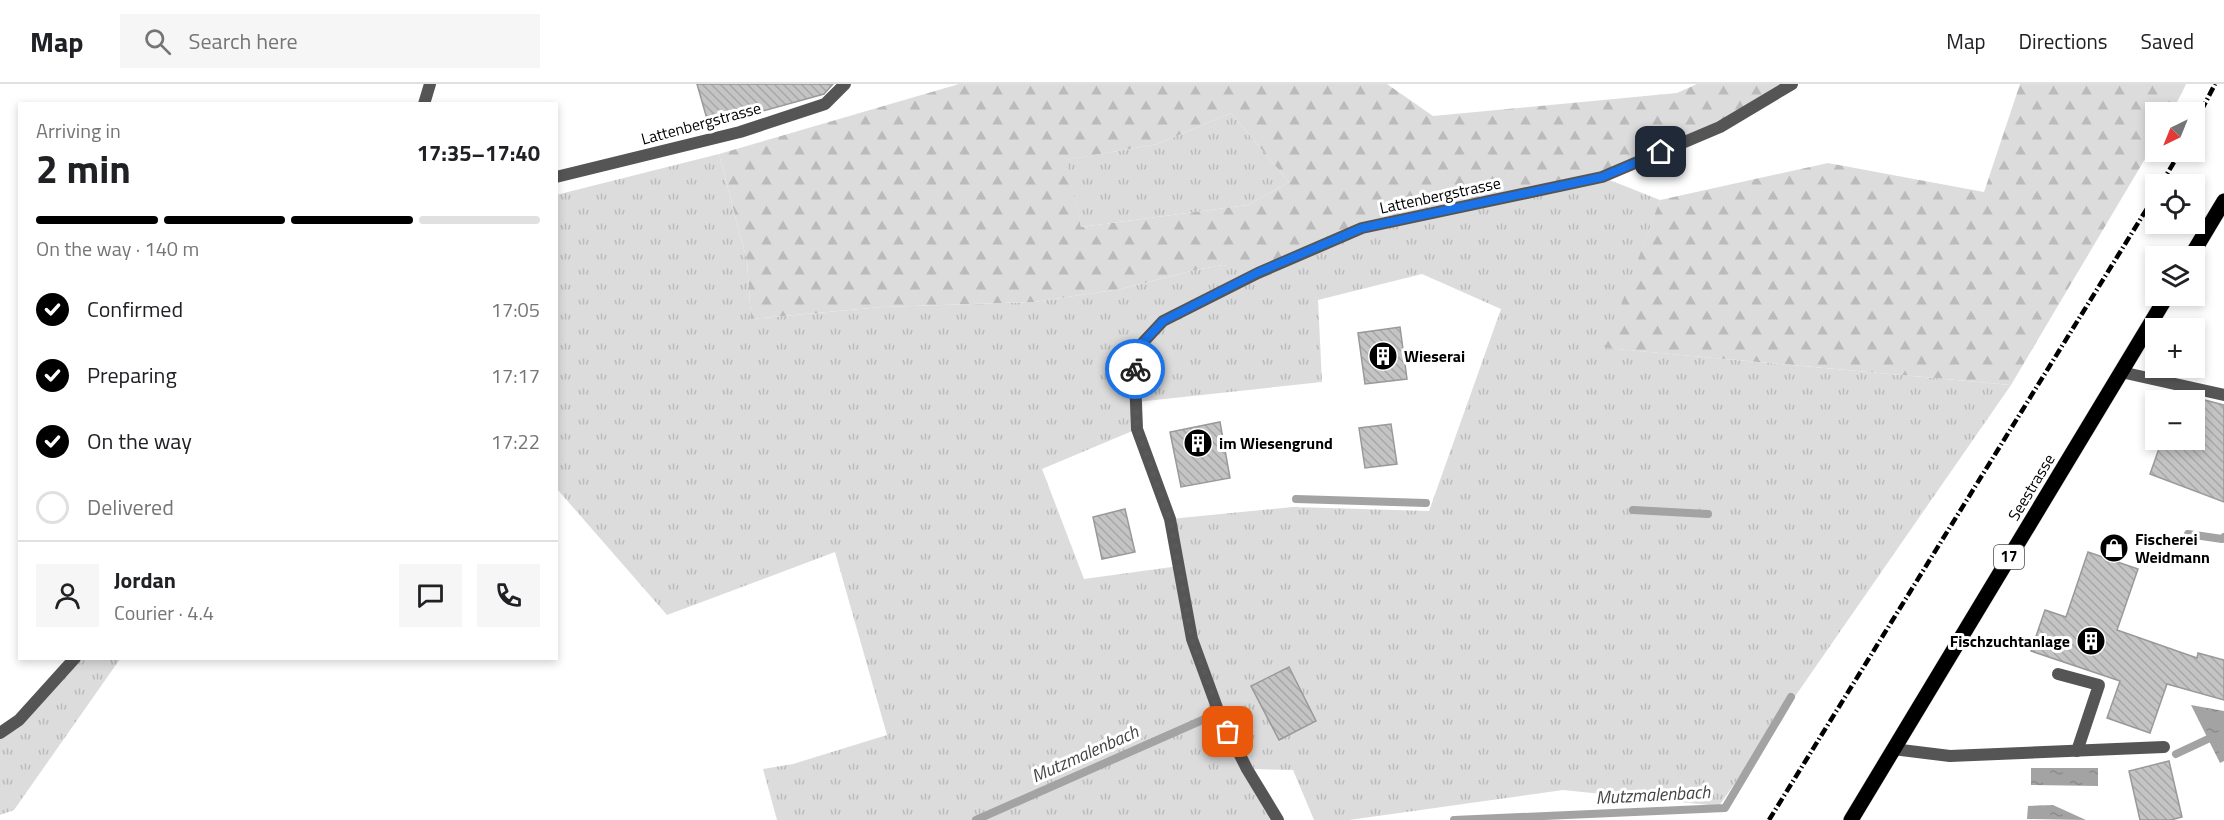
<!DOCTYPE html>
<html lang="en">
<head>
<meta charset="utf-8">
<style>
	:root { --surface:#fff; --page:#f6f6f6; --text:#202124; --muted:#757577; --line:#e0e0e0; --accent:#000 }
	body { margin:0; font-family:"Titillium Web",sans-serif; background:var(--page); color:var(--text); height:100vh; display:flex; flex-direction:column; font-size:22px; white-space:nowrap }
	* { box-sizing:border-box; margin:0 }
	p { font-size:20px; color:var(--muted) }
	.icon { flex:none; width:33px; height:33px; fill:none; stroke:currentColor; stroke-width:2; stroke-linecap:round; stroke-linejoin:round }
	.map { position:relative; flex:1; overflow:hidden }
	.details { position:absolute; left:18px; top:18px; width:540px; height:558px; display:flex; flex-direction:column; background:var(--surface); border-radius:0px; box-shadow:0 3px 9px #0003 }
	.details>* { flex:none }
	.needle { width:39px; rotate:223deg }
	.controls { position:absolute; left:2145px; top:18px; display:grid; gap:12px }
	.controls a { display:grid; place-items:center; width:60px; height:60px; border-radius:0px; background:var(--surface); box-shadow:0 3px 9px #0003; font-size:30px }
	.pin { position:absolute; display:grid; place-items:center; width:51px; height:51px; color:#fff; margin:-26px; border-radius:12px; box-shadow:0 3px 9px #0006 }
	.courier { position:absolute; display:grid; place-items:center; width:60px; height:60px; margin:-30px; border:4px solid #1a73e8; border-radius:50%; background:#fff; color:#222; box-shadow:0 2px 8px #0007 }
	.overview em { font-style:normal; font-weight:700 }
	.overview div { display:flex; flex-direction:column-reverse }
	.overview { display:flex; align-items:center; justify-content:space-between; height:102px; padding:0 18px }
	h1 { font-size:39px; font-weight:700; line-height:45px }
	.bar { display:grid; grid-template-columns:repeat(4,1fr); gap:9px 6px; align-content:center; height:72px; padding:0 18px }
	.bar i { height:8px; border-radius:4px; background:var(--line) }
	.bar .selected { background:var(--accent) }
	.bar p { grid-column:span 4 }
	.line { display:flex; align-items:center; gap:15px; padding:0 18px; border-top:2px solid var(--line) }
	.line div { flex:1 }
	.round { display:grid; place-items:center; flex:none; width:63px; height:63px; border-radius:0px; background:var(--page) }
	ol { padding:0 18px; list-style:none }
	li { display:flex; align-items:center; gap:18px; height:66px }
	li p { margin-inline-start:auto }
	li .icon { padding:6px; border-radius:50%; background:var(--accent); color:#fff; stroke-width:4 }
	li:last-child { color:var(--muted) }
	li i { width:33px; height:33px; border:3px solid var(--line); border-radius:50% }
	header { display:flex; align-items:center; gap:36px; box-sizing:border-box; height:84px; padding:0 30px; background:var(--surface); border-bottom:2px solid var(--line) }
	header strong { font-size:28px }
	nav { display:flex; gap:33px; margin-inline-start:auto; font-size:21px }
	.search { width:420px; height:54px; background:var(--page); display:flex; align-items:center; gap:15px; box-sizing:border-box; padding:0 21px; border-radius:0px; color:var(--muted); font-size:22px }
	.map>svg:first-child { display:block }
	.grass { fill:url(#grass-tufts); fill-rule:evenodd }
	.forest { fill:url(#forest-firs); fill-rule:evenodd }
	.water { fill:url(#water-ripples) }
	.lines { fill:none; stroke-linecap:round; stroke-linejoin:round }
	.stream { stroke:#a3a3a3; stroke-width:8 }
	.building { fill:url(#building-back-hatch); stroke:#999; stroke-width:1.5 }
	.primary-casing { stroke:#dbdbdb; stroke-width:16 }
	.service { stroke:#555; stroke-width:12 }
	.minor { stroke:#555; stroke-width:12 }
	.primary { stroke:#000; stroke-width:15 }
	.rail { stroke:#000; stroke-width:4.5; stroke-dasharray:9 3 1.5 3; stroke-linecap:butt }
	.done { stroke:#595959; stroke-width:6; stroke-dasharray:0 10.8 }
	.route { stroke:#1a73e8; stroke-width:8 }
	.labels { text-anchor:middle; stroke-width:6; stroke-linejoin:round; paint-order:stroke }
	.shield { fill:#fff; stroke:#4c4c4c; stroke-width:1.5 }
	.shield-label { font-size:15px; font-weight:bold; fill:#000 }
	.street-label { font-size:16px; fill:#000; stroke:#fff }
	.poi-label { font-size:16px; font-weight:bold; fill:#000; stroke:#fff; text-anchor:start }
	.water-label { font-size:18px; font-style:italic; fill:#444; stroke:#fff }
</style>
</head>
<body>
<header>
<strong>Map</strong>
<div class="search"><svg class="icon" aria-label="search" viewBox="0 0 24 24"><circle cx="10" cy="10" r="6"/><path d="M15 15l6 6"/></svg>Search here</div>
<nav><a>Map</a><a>Directions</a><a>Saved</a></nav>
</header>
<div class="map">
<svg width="2224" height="736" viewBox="0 0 2224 736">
	<defs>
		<pattern id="grass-tufts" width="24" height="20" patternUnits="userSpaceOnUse" patternTransform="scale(1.5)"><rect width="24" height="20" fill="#dcdcdc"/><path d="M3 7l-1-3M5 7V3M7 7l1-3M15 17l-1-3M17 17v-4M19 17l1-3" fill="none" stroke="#bbb"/></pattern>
		<pattern id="forest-firs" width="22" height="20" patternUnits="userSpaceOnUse" patternTransform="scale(1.5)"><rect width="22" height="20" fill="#dcdcdc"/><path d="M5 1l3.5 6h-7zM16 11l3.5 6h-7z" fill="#bbb"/></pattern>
		<pattern id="water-ripples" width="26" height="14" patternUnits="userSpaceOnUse" patternTransform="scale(1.5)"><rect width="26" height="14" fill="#a3a3a3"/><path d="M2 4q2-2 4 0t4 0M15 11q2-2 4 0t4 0" fill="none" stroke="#8b8b8b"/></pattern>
		<pattern id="building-back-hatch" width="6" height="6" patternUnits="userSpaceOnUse" patternTransform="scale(1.5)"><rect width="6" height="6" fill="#c4c4c4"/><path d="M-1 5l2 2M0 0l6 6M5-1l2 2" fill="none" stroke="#a7a7a7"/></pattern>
	</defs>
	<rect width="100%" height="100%" fill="#fff"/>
	<!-- grass -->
	<g class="grass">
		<polygon points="1231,29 1289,98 1248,121 1081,143 1065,76 1158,60"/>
		<path d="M719,70l28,107 4,58 131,-12 152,-5 87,-13 74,-19 28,-5 35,7 104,-44 240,-51 58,23 -54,148 405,37 -292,421 -156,-16 -214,30h-35l-21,-50 -45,-1 30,51h-501l-14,-51 30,-5 94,-29 -52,-183 -168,63 -110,-126 -1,-294zM1422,190l79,35 -72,202 -136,-4 -123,12 9,47 -95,13 -42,-110 95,-40 -1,-27 186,-20 -4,-82z"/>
		<polygon points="75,575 120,575 14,726 0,731 0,649"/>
	</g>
	<!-- forest -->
	<g class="forest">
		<path d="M959,0h428l46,32 244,-23 20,-9h95l-72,43 -118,50 -240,51 -104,45 -35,-8 -28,5 -74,19 -87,13 -152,5 -131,12 -4,-58 -28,-107zM1231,29l58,69 -41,23 -167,22 -15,-67 92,-16z"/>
		<polygon points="2020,0 2186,0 2172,28 2156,28 2155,58 2011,301 1605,264 1660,116 1828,79 1984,108"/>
	</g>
	<!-- water -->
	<g class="water">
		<polygon points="2191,621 2224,627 2224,677 2220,679"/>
		<polygon points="2031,684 2098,684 2098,702 2031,701"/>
		<polygon points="2053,721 2086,736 2027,735 2028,722"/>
	</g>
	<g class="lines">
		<!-- stream -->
		<g class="stream">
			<polyline points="1296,415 1426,419"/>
			<polyline points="1633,426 1708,430"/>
			<polyline points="2188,450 2222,455 2224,453"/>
			<polyline points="2176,670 2208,655"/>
			<polyline points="976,736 1207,634"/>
			<polyline points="1454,736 1725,724 1791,613"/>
		</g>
	</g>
	<!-- building -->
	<g class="building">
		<polygon points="697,0 833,0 824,10 709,42"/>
		<polygon points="1400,243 1407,295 1365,300 1358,249"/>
		<polygon points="2178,309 2224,321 2224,418 2150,390 2162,356 2194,356 2194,316 2176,316"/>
		<polygon points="1220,338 1230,394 1181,403 1170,348"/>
		<polygon points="1391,340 1397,380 1365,384 1359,344"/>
		<polygon points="1125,425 1135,468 1102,475 1093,433"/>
		<polygon points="2088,468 2138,485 2117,546 2197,574 2198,569 2224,576 2224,616 2167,600 2150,649 2107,634 2120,597 2031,567 2045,526 2066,533"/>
		<polygon points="1289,583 1316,637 1279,656 1251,602"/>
		<polygon points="2169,677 2182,733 2171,736 2140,736 2129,687"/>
	</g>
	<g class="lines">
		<!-- primary casing -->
		<g class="primary-casing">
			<g id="primary">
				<polyline points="2191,172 2224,117"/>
				<polyline points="1851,736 2167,212"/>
			</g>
		</g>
		<!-- service -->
		<g class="service">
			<polyline points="2121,288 2224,311"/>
			<polyline points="2058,590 2099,601 2077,667"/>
			<polyline points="1893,665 1950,672 2164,663"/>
		</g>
		<!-- minor -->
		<g class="minor">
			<polyline points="424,20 430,0"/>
			<polyline points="556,93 740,48 825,20 845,0"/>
			<polyline points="0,649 19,636 75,574"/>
			<polyline points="1278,736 1247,685 1219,629 1192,555 1170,435 1137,345 1134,268 1163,237 1258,189 1362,144 1602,93 1720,43 1792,0"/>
		</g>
		<!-- primary -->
		<use href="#primary" class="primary"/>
		<!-- rail -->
		<g class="rail">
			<polyline points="2194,41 2215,0"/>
			<polyline points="2161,100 2180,68"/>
			<polyline points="1769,736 2156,110"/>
		</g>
	</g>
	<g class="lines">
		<!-- done -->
		<polyline class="done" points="1135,285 1137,345 1170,435 1192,555 1219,629 1228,648"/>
		<!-- route -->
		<polyline class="route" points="1135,285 1134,268 1163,237 1257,189 1362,144 1602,93 1661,68"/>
	</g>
	<!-- icons -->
	<defs>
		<g id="building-disc" transform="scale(1.5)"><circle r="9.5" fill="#000" stroke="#fff"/><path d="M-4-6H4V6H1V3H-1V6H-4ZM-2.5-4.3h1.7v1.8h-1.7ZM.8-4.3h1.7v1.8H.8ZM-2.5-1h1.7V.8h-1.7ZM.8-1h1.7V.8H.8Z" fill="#fff"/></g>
		<g id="shop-disc" transform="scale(1.5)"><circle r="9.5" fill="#000" stroke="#fff"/><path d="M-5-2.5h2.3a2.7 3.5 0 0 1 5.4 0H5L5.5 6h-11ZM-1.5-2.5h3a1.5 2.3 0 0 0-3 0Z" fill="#fff"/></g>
	</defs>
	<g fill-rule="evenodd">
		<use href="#building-disc" x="1383" y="272"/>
		<use href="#building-disc" x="1198" y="359"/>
		<use href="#shop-disc" x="2114" y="464"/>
		<use href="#building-disc" x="2091" y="557"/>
	</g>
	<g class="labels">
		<!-- shield labels -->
		<rect class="shield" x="1994" y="461" width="30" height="24" rx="4.5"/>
		<g class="shield-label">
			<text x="2009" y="478">17</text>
		</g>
		<!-- street labels -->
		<g class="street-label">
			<text transform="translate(701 39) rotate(-15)" y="6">Lattenbergstrasse</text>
			<text transform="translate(1440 111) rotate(-12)" y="6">Lattenbergstrasse</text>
			<text transform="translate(2031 403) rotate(-59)" y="6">Seestrasse</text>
		</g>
		<!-- poi labels -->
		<g class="poi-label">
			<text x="1404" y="278">Wieserai</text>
			<text x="1219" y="365">im Wiesengrund</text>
			<text x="2135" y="461">Fischerei<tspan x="2135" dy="18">Weidmann</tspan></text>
			<text x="2070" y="563" text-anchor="end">Fischzuchtanlage</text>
		</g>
		<!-- water labels -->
		<g class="water-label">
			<text transform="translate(1085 670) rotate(-24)" y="6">Mutzmalenbach</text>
			<text transform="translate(1653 711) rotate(-3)" y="6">Mutzmalenbach</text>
		</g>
	</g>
</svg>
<div class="controls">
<a><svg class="needle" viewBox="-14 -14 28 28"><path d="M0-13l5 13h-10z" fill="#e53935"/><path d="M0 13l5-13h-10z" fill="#757577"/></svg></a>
<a><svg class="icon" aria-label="locate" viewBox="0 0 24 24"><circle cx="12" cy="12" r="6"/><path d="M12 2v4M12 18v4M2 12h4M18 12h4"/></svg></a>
<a><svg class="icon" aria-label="layers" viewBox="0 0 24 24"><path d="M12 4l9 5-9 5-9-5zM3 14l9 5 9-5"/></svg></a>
<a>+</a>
<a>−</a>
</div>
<div class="pin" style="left:1228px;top:648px;background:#ea580c"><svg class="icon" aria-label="bag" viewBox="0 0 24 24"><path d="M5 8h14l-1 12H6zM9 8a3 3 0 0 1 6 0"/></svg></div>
<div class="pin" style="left:1661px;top:68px;background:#1f2937"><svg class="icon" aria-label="home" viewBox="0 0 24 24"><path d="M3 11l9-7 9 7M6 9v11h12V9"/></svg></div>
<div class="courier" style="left:1135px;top:285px"><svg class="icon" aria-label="bike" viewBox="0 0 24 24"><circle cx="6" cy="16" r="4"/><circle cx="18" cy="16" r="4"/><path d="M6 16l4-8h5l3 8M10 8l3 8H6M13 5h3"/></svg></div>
<section class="details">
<div class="overview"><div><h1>2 min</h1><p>Arriving in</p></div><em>17:35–17:40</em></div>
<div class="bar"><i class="selected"></i><i class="selected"></i><i class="selected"></i><i></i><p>On the way · 140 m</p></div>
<ol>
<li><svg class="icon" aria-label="check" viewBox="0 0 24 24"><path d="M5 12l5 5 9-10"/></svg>Confirmed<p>17:05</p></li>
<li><svg class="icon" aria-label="check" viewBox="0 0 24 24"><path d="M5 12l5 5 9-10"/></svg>Preparing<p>17:17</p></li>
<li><svg class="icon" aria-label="check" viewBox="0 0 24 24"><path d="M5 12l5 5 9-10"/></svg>On the way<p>17:22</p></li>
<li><i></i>Delivered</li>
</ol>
<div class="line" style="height:108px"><a class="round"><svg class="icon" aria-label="person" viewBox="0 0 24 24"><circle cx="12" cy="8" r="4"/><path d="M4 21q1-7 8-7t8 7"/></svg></a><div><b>Jordan</b><p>Courier · 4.4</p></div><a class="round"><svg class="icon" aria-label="chat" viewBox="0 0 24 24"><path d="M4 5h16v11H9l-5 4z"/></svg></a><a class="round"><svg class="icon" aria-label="phone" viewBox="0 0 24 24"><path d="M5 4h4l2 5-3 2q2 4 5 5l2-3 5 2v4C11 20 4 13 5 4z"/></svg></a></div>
</section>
</div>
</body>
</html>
